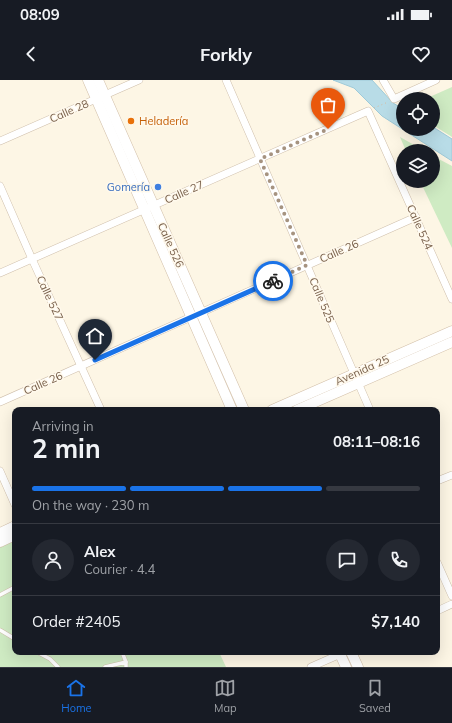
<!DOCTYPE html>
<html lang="en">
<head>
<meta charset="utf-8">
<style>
	:root { --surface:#171b24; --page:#242831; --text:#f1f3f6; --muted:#9ea1a6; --line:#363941; --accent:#1a73e8 }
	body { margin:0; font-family:Mulish,sans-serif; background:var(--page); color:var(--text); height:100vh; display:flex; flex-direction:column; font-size:15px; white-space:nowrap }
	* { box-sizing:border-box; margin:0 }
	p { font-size:13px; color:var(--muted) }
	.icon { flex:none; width:22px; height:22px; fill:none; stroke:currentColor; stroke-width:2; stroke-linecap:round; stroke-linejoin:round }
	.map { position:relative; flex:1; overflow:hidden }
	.sheet { position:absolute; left:12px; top:327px; width:428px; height:248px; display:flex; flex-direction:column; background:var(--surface); border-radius:8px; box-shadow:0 4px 16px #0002 }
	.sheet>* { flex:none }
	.buttons { position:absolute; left:396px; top:12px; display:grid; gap:8px }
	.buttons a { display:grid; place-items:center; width:44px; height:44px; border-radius:50%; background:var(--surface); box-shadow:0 4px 16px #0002; font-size:20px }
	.pin { position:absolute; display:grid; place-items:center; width:34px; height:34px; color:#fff; margin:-41px -17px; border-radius:50% 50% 50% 0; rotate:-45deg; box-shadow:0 0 4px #0007 }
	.pin .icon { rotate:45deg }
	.courier { position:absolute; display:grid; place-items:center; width:40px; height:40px; margin:-20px; border:3px solid #1a73e8; border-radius:50%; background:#fff; color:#222; box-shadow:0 1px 5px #0007 }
	.summary em { font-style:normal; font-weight:700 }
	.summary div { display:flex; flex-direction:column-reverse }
	.summary { display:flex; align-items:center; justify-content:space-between; height:68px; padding:0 20px }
	h1 { font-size:26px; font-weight:700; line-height:30px }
	.bar { display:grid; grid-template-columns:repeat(4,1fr); gap:6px 4px; align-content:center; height:48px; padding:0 20px }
	.bar i { height:5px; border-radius:3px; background:var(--line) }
	.bar .on { background:var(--accent) }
	.bar p { grid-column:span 4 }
	.line { display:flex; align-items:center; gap:10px; padding:0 20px; border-top:1px solid var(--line) }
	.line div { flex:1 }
	.round { display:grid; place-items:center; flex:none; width:42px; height:42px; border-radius:21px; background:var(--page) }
	.status { display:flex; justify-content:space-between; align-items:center; height:28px; padding:0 20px; background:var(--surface); direction:ltr }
	.status svg { height:11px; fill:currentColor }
	header { display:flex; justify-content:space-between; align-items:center; height:52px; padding:0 20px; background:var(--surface); font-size:18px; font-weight:700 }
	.tabs { display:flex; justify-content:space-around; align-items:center; height:56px; border-top:1px solid var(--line); background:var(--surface); font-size:11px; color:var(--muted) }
	.tabs a { display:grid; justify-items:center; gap:2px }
	.tabs .on { color:var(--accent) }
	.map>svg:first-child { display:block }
	.green { fill:#cfebc3 }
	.water { fill:#b8dce7; stroke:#9ecad9 }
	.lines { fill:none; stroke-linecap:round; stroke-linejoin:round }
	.lane-casing { stroke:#cfbfab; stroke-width:4.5 }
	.street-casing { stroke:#cfbfab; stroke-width:8 }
	.secondary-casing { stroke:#d2bfa8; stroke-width:11 }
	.path { stroke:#d8bb9e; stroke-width:1; stroke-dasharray:1 3; stroke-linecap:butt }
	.lane { stroke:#fff; stroke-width:3.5 }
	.street { stroke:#fff; stroke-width:7 }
	.secondary { stroke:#fff; stroke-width:10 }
	.done { stroke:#a69380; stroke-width:4; stroke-dasharray:0 7.2 }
	.route { stroke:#1a73e8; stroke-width:5 }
	.food-dot { fill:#e8710a; stroke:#fff9ec; stroke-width:1.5 }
	.shop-dot { fill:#3f7fe0; stroke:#fff9ec; stroke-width:1.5 }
	.labels { text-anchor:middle; stroke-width:3; stroke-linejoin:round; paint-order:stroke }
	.street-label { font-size:11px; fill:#775e49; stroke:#fff9ec }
	.food-label { font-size:11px; fill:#c56008; stroke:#fff9ec; text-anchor:start }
	.shop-label { font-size:11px; fill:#366cbe; stroke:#fff9ec; text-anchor:end }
</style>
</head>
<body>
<div class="status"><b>08:09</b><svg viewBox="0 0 49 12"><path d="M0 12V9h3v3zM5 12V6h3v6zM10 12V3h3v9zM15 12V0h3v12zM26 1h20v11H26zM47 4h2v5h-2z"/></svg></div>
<header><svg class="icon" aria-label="back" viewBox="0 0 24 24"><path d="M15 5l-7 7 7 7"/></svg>Forkly<svg class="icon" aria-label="heart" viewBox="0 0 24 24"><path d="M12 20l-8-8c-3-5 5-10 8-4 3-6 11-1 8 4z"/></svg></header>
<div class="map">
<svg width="452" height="587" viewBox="0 0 452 587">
	<rect width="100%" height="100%" fill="#fdf6e5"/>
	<!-- green -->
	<g class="green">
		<polygon points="452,7 452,57 433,45 433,19 425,19"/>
		<polygon points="400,57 425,71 406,71"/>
		<polygon points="433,76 452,86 452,168 420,101 433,101"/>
		<polygon points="15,460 15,572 219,572 226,587 0,587 0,466"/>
	</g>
	<!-- water -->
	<polygon class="water" points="333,0 372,0 393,23 403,29 403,49 433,49 433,47 452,59 452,81 382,36 354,8"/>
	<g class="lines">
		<!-- lane casing -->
		<g class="lane-casing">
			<g id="lane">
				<polyline points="0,515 15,507"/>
				<polyline points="0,550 15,559"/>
				<polyline points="37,572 50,579 58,587"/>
				<polyline points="122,572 126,582"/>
				<polyline points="105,587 126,582 126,587"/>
			</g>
		</g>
		<!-- street casing -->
		<g class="street-casing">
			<g id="street">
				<polyline points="226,0 370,330"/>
				<polyline points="383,0 394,19 436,0"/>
				<polyline points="0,61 139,0"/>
				<polyline points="0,106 32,179 101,330"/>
				<polyline points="0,193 368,31 452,219"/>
				<polyline points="0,322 416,137"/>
				<polyline points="0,391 15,425"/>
				<polyline points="437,401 452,395"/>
				<polyline points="437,482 452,516"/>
				<polyline points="437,531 452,524"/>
				<polyline points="311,587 345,572"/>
			</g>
		</g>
		<!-- secondary casing -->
		<g class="secondary-casing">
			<g id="secondary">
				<polyline points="88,0 232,330"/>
				<polyline points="98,0 244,330"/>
				<polyline points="272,330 452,251"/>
				<polyline points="297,330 452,262"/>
				<polyline points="0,453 15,446"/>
				<polyline points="0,462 15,455"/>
				<polyline points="339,572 346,587"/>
				<polyline points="351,572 358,587"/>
			</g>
		</g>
		<!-- path -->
		<polyline class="path" points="374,28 388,22"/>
		<!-- lane -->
		<use href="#lane" class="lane"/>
		<!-- street -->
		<use href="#street" class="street"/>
		<!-- secondary -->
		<use href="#secondary" class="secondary"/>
	</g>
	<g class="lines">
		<!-- done -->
		<polyline class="done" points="273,201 307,185 260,79 328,49"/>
		<!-- route -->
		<polyline class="route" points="95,280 273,201"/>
	</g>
	<!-- markers -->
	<circle class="food-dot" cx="131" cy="41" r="4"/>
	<circle class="shop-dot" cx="158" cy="107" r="4"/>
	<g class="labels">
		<!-- street labels -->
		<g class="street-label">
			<text transform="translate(69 31) rotate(-24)" y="4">Calle 28</text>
			<text transform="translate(184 112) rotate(-24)" y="4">Calle 27</text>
			<text transform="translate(420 147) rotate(66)" y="4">Calle 524</text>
			<text transform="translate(171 165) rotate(66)" y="4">Calle 526</text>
			<text transform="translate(339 171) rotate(-24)" y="4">Calle 26</text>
			<text transform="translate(50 218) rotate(65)" y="4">Calle 527</text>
			<text transform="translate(322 220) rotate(67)" y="4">Calle 525</text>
			<text transform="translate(362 290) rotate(-24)" y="4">Avenida 25</text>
			<text transform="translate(43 303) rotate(-24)" y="4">Calle 26</text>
		</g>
		<!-- food labels -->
		<g class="food-label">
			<text x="139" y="45">Heladería</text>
		</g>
		<!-- shop labels -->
		<g class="shop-label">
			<text x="150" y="111">Gomería</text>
		</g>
	</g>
</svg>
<div class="buttons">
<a><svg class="icon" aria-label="locate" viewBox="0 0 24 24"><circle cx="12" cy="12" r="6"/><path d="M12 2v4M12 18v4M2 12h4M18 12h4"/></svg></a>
<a><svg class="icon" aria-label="layers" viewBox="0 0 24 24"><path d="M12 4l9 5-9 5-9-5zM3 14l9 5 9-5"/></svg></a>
</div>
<div class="pin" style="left:328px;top:49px;background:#ea580c"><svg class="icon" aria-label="bag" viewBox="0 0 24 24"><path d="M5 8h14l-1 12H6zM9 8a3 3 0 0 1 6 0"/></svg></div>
<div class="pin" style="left:95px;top:280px;background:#1f2937"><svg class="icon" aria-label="home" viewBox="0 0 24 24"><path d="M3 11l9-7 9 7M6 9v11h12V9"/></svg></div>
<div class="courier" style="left:273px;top:201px"><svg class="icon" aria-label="bike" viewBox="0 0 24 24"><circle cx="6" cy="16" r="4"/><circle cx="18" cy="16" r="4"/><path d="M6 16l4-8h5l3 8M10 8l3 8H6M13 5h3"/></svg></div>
<section class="sheet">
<div class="summary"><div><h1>2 min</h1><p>Arriving in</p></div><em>08:11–08:16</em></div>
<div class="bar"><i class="on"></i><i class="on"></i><i class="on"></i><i></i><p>On the way · 230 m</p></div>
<div class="line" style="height:72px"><a class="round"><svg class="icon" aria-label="person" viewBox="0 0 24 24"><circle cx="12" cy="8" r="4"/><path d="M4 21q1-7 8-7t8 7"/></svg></a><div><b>Alex</b><p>Courier · 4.4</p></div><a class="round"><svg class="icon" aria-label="chat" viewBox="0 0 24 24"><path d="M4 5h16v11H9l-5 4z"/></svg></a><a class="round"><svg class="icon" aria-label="phone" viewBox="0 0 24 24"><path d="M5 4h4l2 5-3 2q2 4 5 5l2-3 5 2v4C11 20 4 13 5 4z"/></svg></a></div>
<div class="line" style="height:52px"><div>Order #2405</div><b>$7,140</b></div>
</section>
</div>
<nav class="tabs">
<a class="on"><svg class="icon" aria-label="home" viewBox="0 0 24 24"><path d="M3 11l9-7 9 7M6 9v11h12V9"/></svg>Home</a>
<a><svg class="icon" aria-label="map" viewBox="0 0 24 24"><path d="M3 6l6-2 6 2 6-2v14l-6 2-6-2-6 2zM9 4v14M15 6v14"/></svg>Map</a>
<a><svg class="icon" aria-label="saved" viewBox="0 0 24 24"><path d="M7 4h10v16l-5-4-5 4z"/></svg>Saved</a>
</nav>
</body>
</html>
